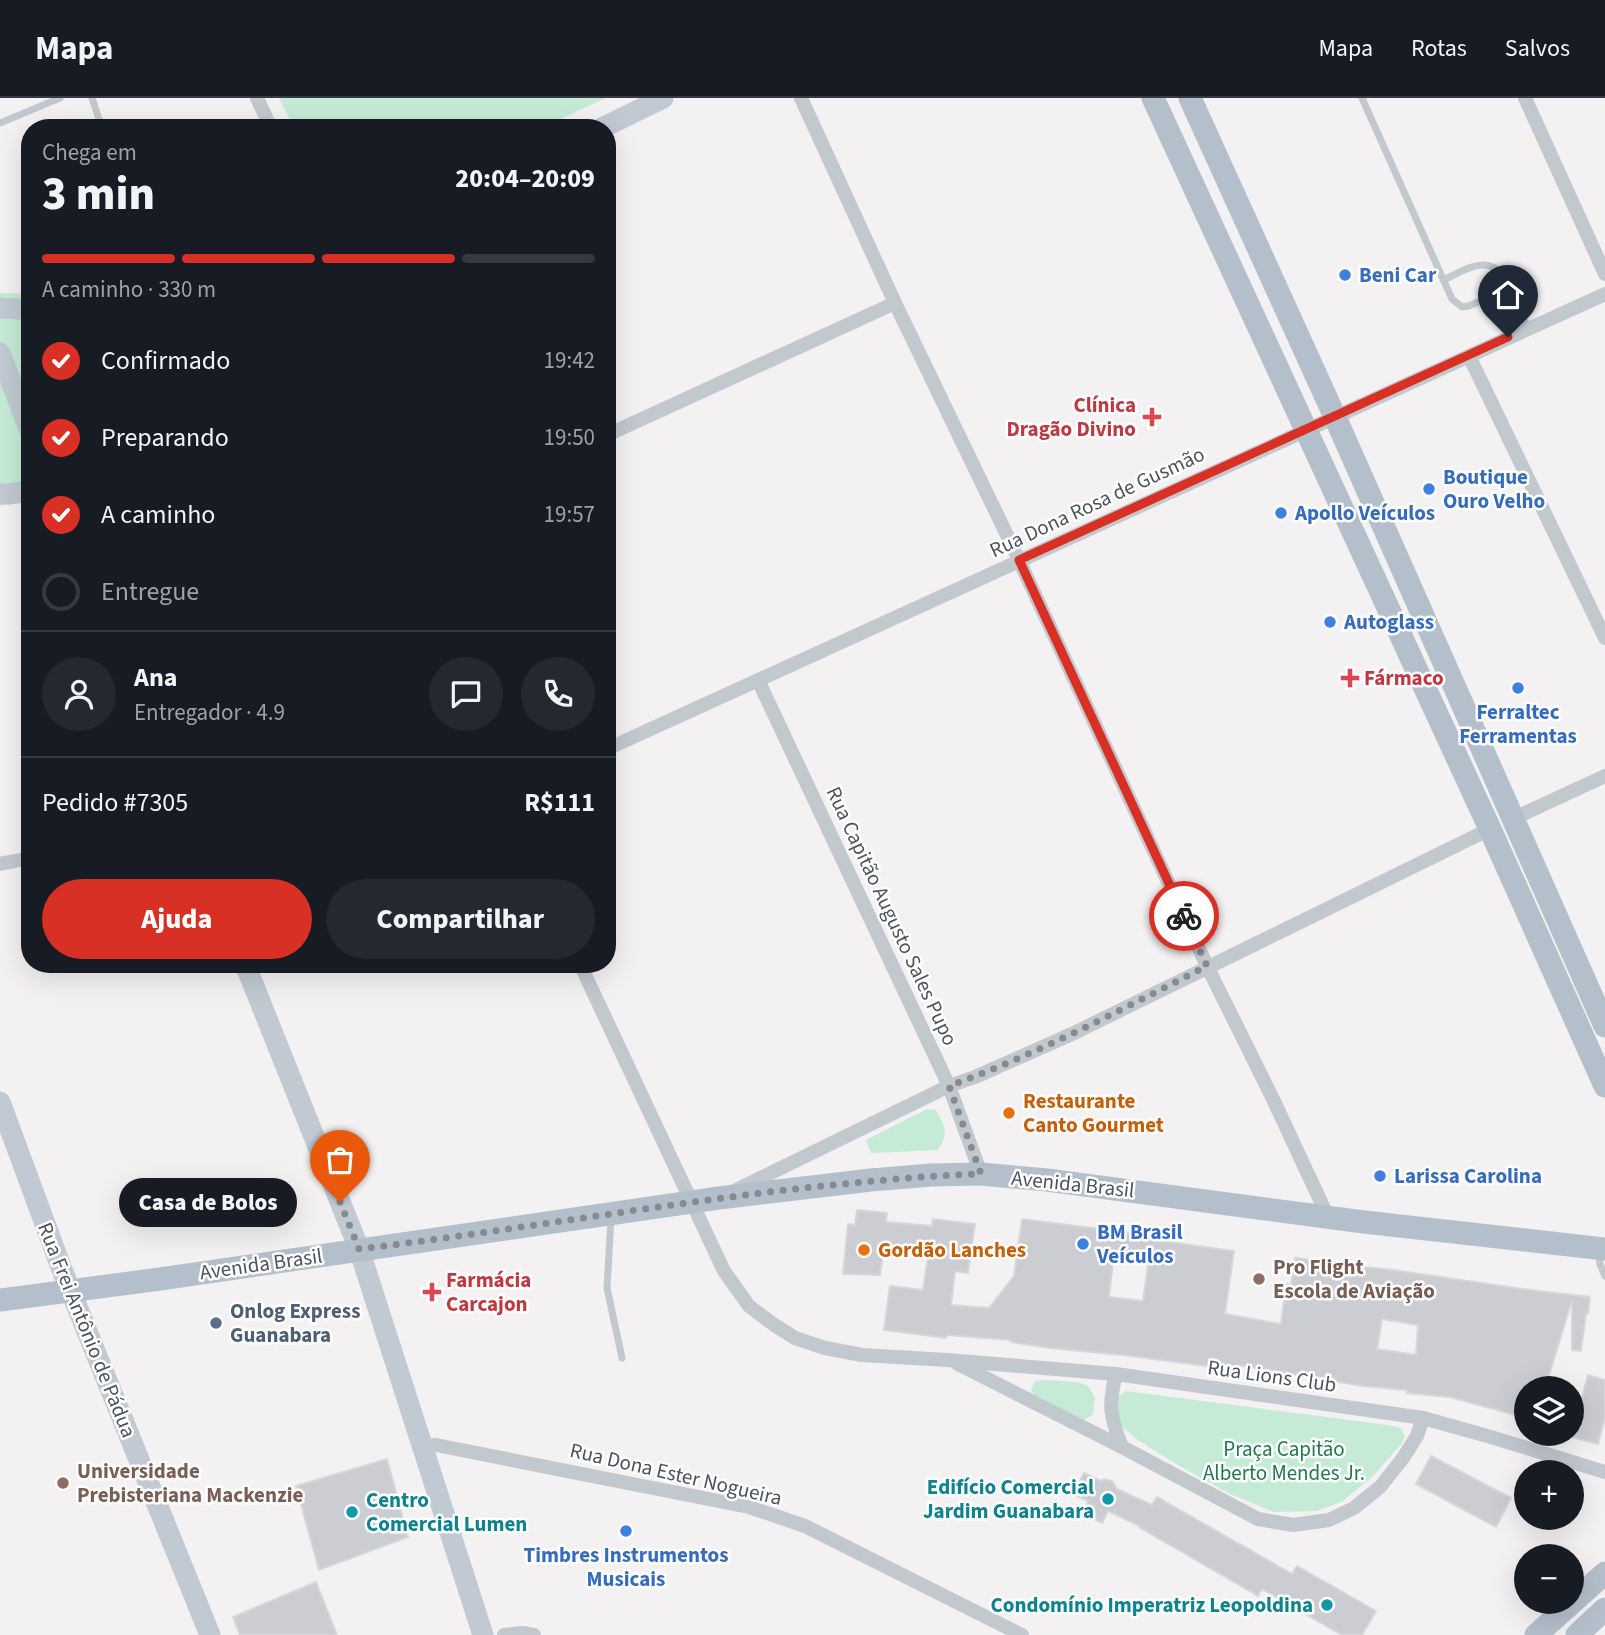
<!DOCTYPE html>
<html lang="pt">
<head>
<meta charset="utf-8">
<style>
	:root { --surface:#171b24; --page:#242831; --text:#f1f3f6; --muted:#9ea1a6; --line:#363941; --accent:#d93025 }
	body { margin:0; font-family:"Source Sans 3",sans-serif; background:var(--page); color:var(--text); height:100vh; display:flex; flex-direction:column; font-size:26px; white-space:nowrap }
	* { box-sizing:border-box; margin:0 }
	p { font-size:23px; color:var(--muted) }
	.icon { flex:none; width:38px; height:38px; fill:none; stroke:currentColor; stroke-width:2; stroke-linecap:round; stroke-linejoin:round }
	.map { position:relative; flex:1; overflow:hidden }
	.details { position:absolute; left:21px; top:21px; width:595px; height:854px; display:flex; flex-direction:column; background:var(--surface); border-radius:28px; box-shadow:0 7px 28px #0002 }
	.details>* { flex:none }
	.buttons { position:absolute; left:1514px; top:1278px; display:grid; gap:14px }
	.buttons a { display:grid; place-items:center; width:70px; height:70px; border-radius:50%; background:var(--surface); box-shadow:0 7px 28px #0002; font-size:35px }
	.pin { position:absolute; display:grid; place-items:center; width:60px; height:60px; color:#fff; margin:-72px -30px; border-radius:50% 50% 50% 0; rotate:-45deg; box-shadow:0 0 7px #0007 }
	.pin .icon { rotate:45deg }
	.courier { position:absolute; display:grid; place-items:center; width:70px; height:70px; margin:-35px; border:5px solid #d93025; border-radius:50%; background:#fff; color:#222; box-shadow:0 2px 9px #0007 }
	.bubble { position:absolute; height:49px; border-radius:24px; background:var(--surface); box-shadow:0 7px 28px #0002; font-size:23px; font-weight:800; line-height:49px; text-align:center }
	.head em { font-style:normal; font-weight:800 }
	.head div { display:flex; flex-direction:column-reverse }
	.head { display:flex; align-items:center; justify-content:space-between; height:119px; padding:0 21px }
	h1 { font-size:46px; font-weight:800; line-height:52px }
	.bar { display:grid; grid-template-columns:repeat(4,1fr); gap:10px 7px; align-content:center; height:84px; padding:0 21px }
	.bar i { height:9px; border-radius:5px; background:var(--line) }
	.bar .selected { background:var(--accent) }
	.bar p { grid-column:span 4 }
	.line { display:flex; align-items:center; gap:18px; padding:0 21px; border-top:2px solid var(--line) }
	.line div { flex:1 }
	.round { display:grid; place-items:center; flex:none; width:74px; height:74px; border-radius:37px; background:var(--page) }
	ol { padding:0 21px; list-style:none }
	li { display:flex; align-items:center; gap:21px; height:77px }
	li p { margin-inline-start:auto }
	li .icon { padding:7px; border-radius:50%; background:var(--accent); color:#fff; stroke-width:4 }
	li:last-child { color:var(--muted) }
	li i { width:38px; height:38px; border:4px solid var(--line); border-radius:50% }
	.button { display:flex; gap:14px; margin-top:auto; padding:14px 21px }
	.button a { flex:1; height:80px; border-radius:42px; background:var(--accent); color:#fff; font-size:28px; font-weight:800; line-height:80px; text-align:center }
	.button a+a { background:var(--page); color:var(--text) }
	header { display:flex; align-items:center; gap:42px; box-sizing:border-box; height:98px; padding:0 35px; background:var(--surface); border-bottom:2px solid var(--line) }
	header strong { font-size:33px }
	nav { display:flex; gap:38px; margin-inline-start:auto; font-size:24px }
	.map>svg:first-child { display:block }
	.green { fill:#c5ebd6 }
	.building { fill:#cccdd3; stroke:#d6d7dc; stroke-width:2; fill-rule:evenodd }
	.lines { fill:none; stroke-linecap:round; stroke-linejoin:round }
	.lane { stroke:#c1c8ce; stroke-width:7 }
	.street { stroke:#c1c8ce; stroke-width:14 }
	.secondary { stroke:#c1c9d2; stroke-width:21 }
	.primary { stroke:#b4bfcc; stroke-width:23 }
	.done { stroke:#868a91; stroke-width:7; stroke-dasharray:0 12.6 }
	.route { stroke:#d93025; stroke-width:9 }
	.shop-dot { fill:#3f7fe0; stroke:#fff; stroke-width:2.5 }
	.health-dot { fill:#e0444e; stroke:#fff; stroke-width:2.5 }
	.food-dot { fill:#e8710a; stroke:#fff; stroke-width:2.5 }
	.education-dot { fill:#8d6e63; stroke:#fff; stroke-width:2.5 }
	.service-dot { fill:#5c6f8a; stroke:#fff; stroke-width:2.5 }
	.culture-dot { fill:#0f9aa8; stroke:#fff; stroke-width:2.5 }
	.labels { text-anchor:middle; stroke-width:5; stroke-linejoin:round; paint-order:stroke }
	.shop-label { font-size:21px; font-weight:bold; fill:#366cbe; stroke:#fff; text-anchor:start }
	.health-label { font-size:21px; font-weight:bold; fill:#be3a42; stroke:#fff; text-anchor:start }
	.street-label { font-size:21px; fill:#4b535d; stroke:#fff }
	.food-label { font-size:21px; font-weight:bold; fill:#c56008; stroke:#fff; text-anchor:start }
	.education-label { font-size:21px; font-weight:bold; fill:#785e54; stroke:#fff; text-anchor:start }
	.service-label { font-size:21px; font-weight:bold; fill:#4e5e75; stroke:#fff; text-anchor:start }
	.park-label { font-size:21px; fill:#227851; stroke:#fff }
	.culture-label { font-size:21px; font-weight:bold; fill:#0d838f; stroke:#fff; text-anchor:end }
</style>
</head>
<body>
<header>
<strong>Mapa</strong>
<nav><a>Mapa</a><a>Rotas</a><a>Salvos</a></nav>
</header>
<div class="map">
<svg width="1605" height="1537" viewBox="0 0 1605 1537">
	<rect width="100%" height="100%" fill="#f3f1f1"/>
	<!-- green -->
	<g class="green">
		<polygon points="279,0 606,0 541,30 294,30"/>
		<polygon points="0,195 30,196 30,404 0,407"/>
		<path d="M927,1011l9,1c9,17 13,23 2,40l-67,3 -5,-13z"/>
		<polygon points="1047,1282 1077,1284 1088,1288 1095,1299 1093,1316 1084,1322 1037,1301 1031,1292 1035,1283"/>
		<polygon points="1126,1293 1388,1327 1401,1330 1405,1338 1402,1345 1374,1377 1343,1403 1317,1413 1274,1414 1230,1396 1176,1366 1138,1342 1122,1329 1116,1316 1116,1300"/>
	</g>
	<!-- building -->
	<g class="building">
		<path d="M857,1112l30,3 -1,9 46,4 1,-7 42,5 -7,49 -13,-2 -4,34 38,3 25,-32 8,-57 126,16v4l86,12 -9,63 56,10 5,-40 5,1 4,-27 36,5v3l33,4v-3l29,3 144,21 53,6 -2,16h-2l-5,38 -9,-1v-50l-27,88h-19v30l-76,-21 -43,-4v-3l-44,-4 -126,-21v5l-114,-15 -73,-7 -39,-6v-2l-64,-5 -1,3 -62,-8 6,-44 33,4 5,-33 -45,-5 -3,23 -37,-1 5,-50 7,1zM1114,1155l35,5 -6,43 -34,-4zM1382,1221l36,6 -2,30 -39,-6z"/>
		<polygon points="1588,1277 1605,1282 1605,1320 1598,1346 1572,1339 1572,1300 1581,1303"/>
		<polygon points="1431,1358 1511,1400 1496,1429 1416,1386"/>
		<polygon points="387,1361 408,1439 319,1472 296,1388"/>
		<polygon points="1084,1375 1101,1383 1104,1381 1112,1383 1117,1391 1152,1407 1157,1399 1292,1476 1297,1468 1376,1513 1362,1537 1342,1537 1262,1491 1258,1498 1139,1429 1140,1428 1108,1413 1102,1425 1082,1415 1088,1403 1073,1396"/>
		<polygon points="316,1484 337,1537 240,1537 233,1519"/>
	</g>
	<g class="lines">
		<!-- lane -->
		<g class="lane">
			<polyline points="92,0 102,30"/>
			<polyline points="1362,0 1452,201 1462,209 1469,208 1508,190 1528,230"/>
			<polyline points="0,25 60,0"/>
			<path d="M1444,182c14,-7 37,-22 52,-11 6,4 9,12 12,19"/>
			<polyline points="611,1120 607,1190 622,1260"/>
			<polyline points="1598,1152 1600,1166 1605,1178"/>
		</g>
		<!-- street -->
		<g class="street">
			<polyline points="257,0 271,30"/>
			<polyline points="801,0 895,205 1019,462 1207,868 1273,1001 1328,1119"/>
			<polyline points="1525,0 1605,176"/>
			<polyline points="1469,258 1605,540"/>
			<polyline points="607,337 895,205"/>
			<polyline points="758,582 949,988 981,1076"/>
			<polyline points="607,651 1605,196"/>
			<polyline points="1512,721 1605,678"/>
			<polyline points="0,766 30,760"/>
			<polyline points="580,866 724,1173 749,1208 773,1226 795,1240 825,1250 862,1257 947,1262 1116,1276 1423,1320 1491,1339 1605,1374"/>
			<polyline points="734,1093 949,988 975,979 1072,936 1490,731"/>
			<polyline points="958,1266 1122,1349"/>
			<path d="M1116,1276c-8,31 -6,43 6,73l136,72 35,6 36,-5 25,-12 26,-21 23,-29 14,-22 6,-18"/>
			<polyline points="422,1348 436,1347 749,1409 805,1428 1022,1537"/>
			<polyline points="504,1537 523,1535 534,1537"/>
		</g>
		<!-- secondary -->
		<g class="secondary">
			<polyline points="602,30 663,0"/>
			<polyline points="0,210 20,211 30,213"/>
			<polyline points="0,255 30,333"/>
			<polyline points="0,396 9,396 30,393"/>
			<polyline points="245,866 359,1151 483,1537"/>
			<polyline points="0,1004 61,1169 210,1537"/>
		</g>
		<!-- primary -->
		<g class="primary">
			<polyline points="1153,0 1490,731 1605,988"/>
			<polyline points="1190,0 1335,319 1605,928"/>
			<polyline points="0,1202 160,1181 719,1100 871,1082 931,1077 981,1076 1047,1082 1364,1124 1605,1151"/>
			<polyline points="1536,1537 1605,1475"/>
			<polyline points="1577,1537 1605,1511"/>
		</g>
	</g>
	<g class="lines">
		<!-- done -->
		<path class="done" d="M340,1104l19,47c143,-17 284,-42 427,-59 65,-7 130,-14 195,-16l-32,-88c89,-32 173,-77 258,-120l-23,-50"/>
		<!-- route -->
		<polyline class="route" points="1184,818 1019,462 1508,239"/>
	</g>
	<!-- markers -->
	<g class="shop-dot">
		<circle cx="1345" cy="177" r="7"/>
		<circle cx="1429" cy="391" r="7"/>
		<circle cx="1281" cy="415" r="7"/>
		<circle cx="1330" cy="524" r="7"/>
		<circle cx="1518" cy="590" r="7"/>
		<circle cx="1380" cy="1078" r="7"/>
		<circle cx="1083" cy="1146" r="7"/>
		<circle cx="626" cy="1433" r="7"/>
	</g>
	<g class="health-dot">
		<path d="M1148.5 308.5h7v7h7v7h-7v7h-7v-7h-7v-7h7z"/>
		<path d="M1346.5 569.5h7v7h7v7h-7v7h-7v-7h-7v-7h7z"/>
		<path d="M428.5 1183.5h7v7h7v7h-7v7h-7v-7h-7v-7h7z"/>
	</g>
	<g class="food-dot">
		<circle cx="1009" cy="1015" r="7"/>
		<circle cx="864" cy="1152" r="7"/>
	</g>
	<g class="education-dot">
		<circle cx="1259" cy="1181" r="7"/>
		<circle cx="63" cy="1385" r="7"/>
	</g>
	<circle class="service-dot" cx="216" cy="1225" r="7"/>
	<g class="culture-dot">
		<circle cx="1108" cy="1401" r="7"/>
		<circle cx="352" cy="1414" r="7"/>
		<circle cx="1327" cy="1507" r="7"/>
	</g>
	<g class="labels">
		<!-- shop labels -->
		<g class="shop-label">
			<text x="1359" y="184">Beni Car</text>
			<text x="1443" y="386">Boutique<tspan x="1443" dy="24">Ouro Velho</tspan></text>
			<text x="1295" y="422">Apollo Veículos</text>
			<text x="1344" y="531">Autoglass</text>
			<text x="1518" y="621" text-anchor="middle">Ferraltec<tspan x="1518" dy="24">Ferramentas</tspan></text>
			<text x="1394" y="1085">Larissa Carolina</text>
			<text x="1097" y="1141">BM Brasil<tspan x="1097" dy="24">Veículos</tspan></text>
			<text x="626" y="1464" text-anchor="middle">Timbres Instrumentos<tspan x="626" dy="24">Musicais</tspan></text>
		</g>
		<!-- health labels -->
		<g class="health-label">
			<text x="1136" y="314" text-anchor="end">Clínica<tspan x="1136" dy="24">Dragão Divino</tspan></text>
			<text x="1364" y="587">Fármaco</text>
			<text x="446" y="1189">Farmácia<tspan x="446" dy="24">Carcajon</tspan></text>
		</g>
		<!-- street labels -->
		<g class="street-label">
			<text transform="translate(1097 404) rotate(-25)" y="7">Rua Dona Rosa de Gusmão</text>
			<text transform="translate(892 818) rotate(65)" y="7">Rua Capitão Augusto Sales Pupo</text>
			<text transform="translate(1073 1086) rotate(6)" y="7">Avenida Brasil</text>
			<text transform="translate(261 1166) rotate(-8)" y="7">Avenida Brasil</text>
			<text transform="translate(87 1232) rotate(68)" y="7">Rua Frei Antônio de Pádua</text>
			<text transform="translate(1272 1278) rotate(8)" y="7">Rua Lions Club</text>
			<text transform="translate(676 1376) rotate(13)" y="7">Rua Dona Ester Nogueira</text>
		</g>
		<!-- food labels -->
		<g class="food-label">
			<text x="1023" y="1010">Restaurante<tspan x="1023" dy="24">Canto Gourmet</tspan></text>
			<text x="878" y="1159">Gordão Lanches</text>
		</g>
		<!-- education labels -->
		<g class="education-label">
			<text x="1273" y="1176">Pro Flight<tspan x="1273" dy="24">Escola de Aviação</tspan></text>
			<text x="77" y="1380">Universidade<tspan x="77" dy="24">Prebisteriana Mackenzie</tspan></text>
		</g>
		<!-- service labels -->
		<g class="service-label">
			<text x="230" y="1220">Onlog Express<tspan x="230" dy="24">Guanabara</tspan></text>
		</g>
		<!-- park labels -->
		<g class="park-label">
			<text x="1284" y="1358">Praça Capitão<tspan x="1284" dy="24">Alberto Mendes Jr.</tspan></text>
		</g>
		<!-- culture labels -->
		<g class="culture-label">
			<text x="1094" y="1396">Edifício Comercial<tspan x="1094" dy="24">Jardim Guanabara</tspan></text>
			<text x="366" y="1409" text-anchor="start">Centro<tspan x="366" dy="24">Comercial Lumen</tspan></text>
			<text x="1313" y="1514">Condomínio Imperatriz Leopoldina</text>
		</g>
	</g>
</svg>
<div class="buttons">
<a><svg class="icon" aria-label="layers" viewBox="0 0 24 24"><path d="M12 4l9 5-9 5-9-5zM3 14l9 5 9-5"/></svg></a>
<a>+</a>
<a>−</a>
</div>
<div class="pin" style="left:340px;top:1104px;background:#ea580c"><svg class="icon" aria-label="bag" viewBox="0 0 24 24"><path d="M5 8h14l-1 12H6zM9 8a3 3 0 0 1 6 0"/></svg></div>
<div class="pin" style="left:1508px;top:239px;background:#1f2937"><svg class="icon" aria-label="home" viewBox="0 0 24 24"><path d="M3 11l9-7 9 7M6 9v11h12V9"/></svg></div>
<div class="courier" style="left:1184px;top:818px"><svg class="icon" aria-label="bike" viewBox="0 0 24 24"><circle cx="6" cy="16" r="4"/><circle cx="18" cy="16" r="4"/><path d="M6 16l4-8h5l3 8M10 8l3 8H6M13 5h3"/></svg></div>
<div class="bubble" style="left:119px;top:1080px;width:178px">Casa de Bolos</div>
<section class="details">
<div class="head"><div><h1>3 min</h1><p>Chega em</p></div><em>20:04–20:09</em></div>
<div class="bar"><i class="selected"></i><i class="selected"></i><i class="selected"></i><i></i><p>A caminho · 330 m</p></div>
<ol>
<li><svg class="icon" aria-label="check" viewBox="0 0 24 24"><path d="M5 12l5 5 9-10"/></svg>Confirmado<p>19:42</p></li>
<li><svg class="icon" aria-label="check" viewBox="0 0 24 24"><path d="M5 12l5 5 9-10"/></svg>Preparando<p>19:50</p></li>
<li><svg class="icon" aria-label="check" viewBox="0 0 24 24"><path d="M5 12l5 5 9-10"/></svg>A caminho<p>19:57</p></li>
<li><i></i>Entregue</li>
</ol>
<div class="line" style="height:126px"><a class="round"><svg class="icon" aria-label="person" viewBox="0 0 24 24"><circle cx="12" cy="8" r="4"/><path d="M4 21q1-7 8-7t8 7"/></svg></a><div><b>Ana</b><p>Entregador · 4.9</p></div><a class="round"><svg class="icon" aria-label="chat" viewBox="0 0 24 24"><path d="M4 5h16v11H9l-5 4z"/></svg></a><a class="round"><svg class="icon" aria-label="phone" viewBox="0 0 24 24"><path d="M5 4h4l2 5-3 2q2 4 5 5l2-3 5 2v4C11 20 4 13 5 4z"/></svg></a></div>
<div class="line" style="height:91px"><div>Pedido #7305</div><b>R$111</b></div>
<div class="button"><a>Ajuda</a><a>Compartilhar</a></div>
</section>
</div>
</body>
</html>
